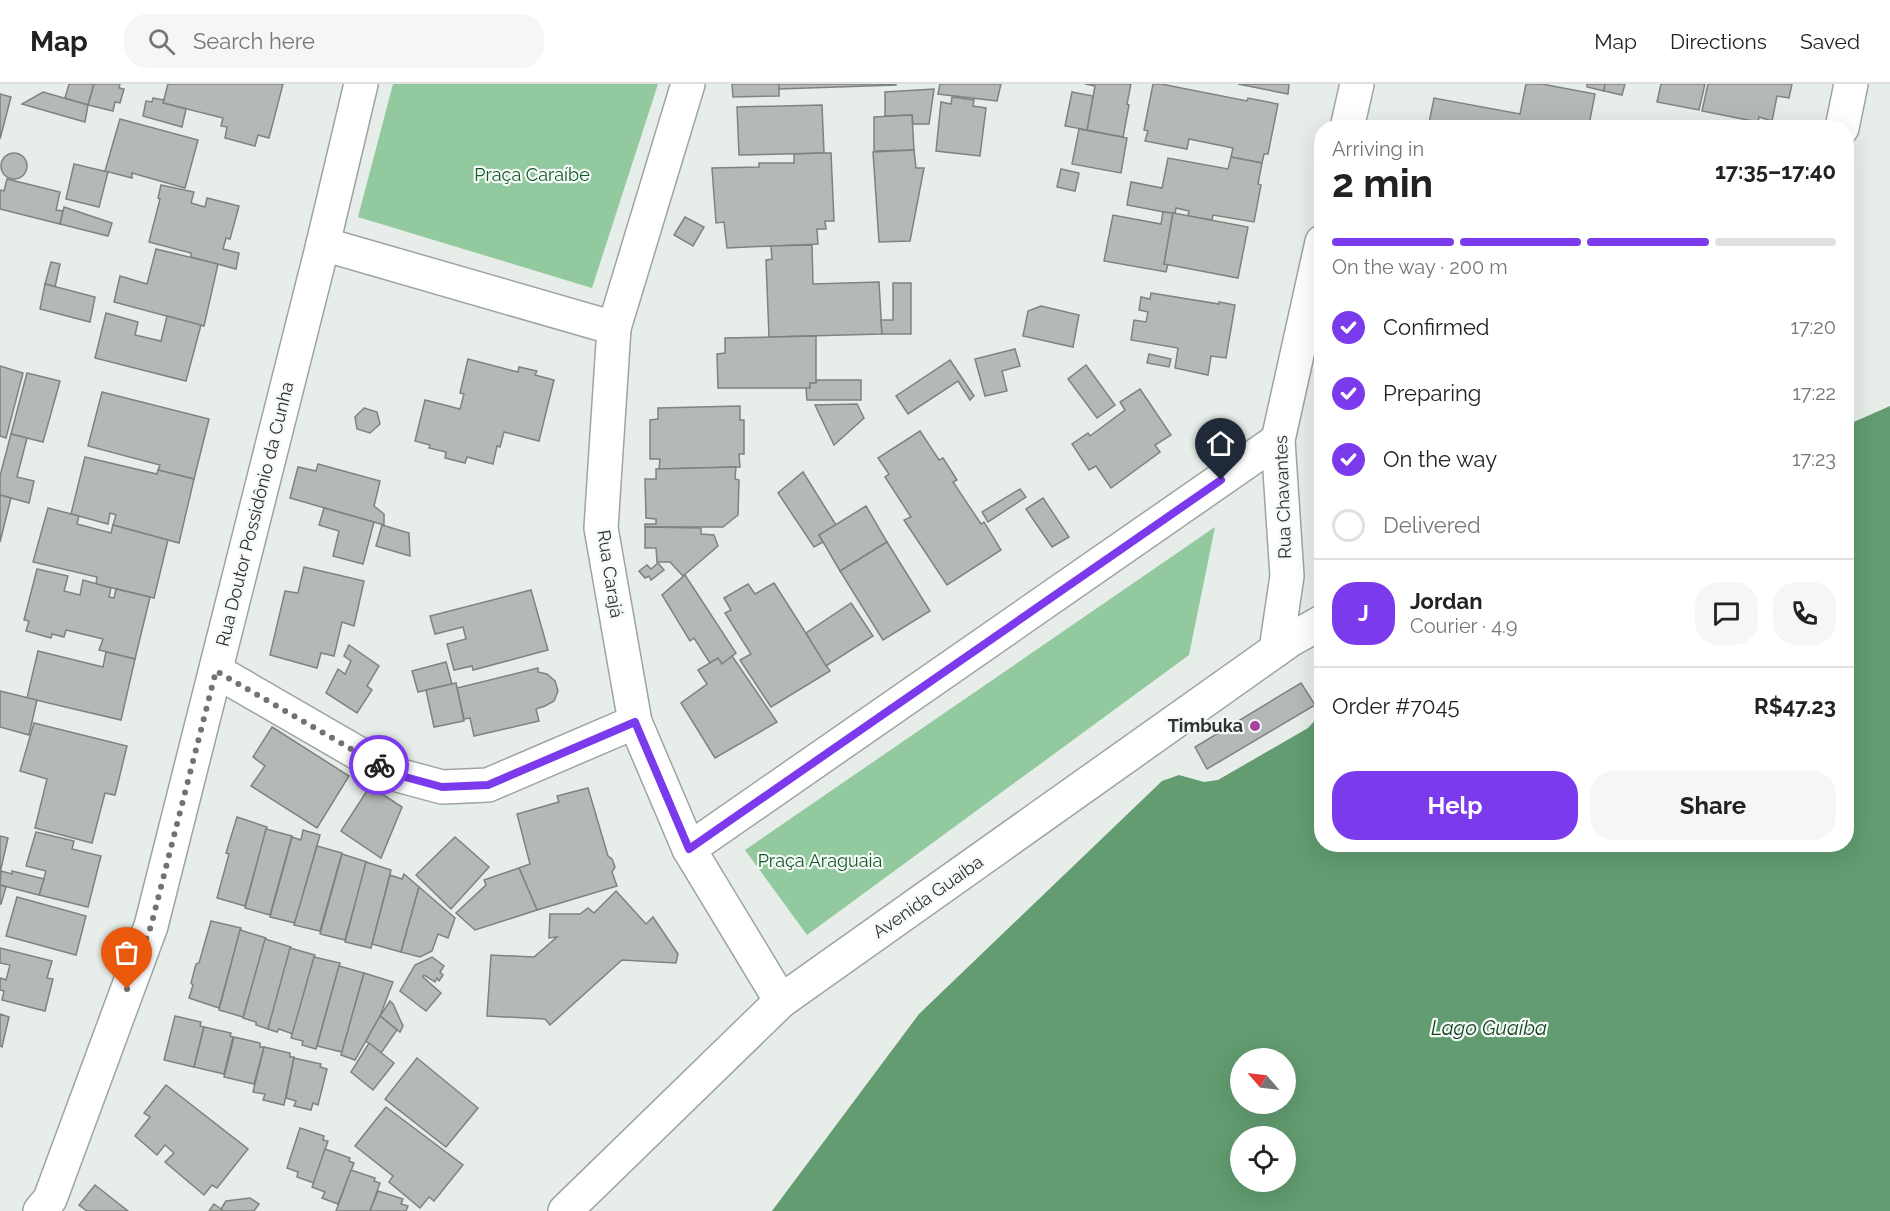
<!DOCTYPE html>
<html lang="en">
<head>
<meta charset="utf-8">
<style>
	:root { --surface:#fff; --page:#f6f6f6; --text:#222; --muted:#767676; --line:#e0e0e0; --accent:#7c3aed }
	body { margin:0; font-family:Raleway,sans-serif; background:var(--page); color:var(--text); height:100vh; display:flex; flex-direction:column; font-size:22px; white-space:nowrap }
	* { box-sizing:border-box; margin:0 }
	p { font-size:20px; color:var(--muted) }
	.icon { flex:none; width:33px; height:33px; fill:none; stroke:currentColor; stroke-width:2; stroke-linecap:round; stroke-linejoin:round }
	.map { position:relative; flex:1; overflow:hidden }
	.drawer { position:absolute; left:1314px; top:36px; width:540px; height:732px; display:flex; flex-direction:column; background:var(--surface); border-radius:24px; box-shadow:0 6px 24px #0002 }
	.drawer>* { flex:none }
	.needle { width:39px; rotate:298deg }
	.buttons { position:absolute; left:1230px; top:964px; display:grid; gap:12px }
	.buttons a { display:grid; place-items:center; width:66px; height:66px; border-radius:50%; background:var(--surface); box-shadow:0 6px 24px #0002; font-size:30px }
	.pin { position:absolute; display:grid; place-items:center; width:51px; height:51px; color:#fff; margin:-62px -26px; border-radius:50% 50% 50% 0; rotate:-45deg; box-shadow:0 0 6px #0007 }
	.pin .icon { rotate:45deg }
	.courier { position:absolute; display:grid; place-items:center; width:60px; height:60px; margin:-30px; border:4px solid #7c3aed; border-radius:50%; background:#fff; color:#222; box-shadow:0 2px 8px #0007 }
	.summary em { font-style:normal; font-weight:700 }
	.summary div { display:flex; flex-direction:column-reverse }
	.summary { display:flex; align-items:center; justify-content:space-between; height:102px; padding:0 18px }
	h1 { font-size:39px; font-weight:700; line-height:45px }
	.bar { display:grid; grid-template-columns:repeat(4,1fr); gap:9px 6px; align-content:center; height:72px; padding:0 18px }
	.bar i { height:8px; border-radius:4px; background:var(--line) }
	.bar .active { background:var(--accent) }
	.bar p { grid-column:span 4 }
	.line { display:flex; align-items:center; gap:15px; padding:0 18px; border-top:2px solid var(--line) }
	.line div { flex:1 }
	.round { display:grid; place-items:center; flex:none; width:63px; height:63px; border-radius:24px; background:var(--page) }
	ol { padding:0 18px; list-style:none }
	li { display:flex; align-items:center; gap:18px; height:66px }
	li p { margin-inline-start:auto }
	li .icon { padding:6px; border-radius:50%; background:var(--accent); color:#fff; stroke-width:4 }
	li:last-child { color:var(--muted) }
	li i { width:33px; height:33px; border:3px solid var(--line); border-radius:50% }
	.primary-button { display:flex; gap:12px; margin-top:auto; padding:12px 18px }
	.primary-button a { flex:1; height:69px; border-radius:24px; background:var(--accent); color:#fff; font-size:24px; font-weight:700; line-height:69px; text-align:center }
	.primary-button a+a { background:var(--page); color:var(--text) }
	header { display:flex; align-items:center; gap:36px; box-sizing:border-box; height:84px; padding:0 30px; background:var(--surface); border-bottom:2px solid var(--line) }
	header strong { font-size:28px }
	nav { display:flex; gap:33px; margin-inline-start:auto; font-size:21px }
	.search { width:420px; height:54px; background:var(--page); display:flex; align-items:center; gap:15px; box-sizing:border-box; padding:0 21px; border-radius:24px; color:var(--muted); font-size:22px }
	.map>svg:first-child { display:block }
	.green { fill:#92c99e }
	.water { fill:#629c70; fill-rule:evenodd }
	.building { fill:#b4b9b5; stroke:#7e837f; stroke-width:1.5 }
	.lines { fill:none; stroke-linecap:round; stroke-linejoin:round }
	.minor-casing { stroke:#9ea49f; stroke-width:36 }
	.secondary-casing { stroke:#9ea49f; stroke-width:36 }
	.minor { stroke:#fff; stroke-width:33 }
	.secondary { stroke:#fff; stroke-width:33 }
	.done { stroke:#707371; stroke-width:6; stroke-dasharray:0 10.8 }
	.route { stroke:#7c3aed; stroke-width:8 }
	.poi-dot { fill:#a93fa0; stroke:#f4faf5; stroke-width:2 }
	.labels { text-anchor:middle; stroke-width:4.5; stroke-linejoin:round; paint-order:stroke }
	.park-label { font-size:18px; fill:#14572c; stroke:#f4faf5 }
	.street-label { font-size:18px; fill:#303231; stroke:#f4faf5 }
	.poi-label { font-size:18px; font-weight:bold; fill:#303231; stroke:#f4faf5; text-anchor:end }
	.water-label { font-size:20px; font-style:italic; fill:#123f21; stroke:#f4faf5 }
</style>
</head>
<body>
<header>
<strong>Map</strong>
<div class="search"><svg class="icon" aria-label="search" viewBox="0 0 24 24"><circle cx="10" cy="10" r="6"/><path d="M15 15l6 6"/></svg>Search here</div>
<nav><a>Map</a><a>Directions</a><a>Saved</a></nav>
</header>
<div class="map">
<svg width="1890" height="1127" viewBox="0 0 1890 1127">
	<rect width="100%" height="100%" fill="#e7ede8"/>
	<!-- green -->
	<g class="green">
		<polygon points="393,0 658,0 592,204 358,133"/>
		<polygon points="1215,443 1189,571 807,851 745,766"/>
	</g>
	<!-- water -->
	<path class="water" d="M1890,322v805h-1118l147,-197 243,-233 17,-6 25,7 14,-2 90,-52 11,-12 -1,-25 3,-3 1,156h524l1,-419zM1240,975h46v45h-46zM1240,1053h46v45h-46z"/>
	<!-- building -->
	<g class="building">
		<polygon points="69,0 94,0 88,21 65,14"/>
		<polygon points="94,0 120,0 119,4 124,5 120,19 115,18 113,27 88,21"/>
		<polygon points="168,0 283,0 269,54 258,51 255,62 225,54 227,43 221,42 223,34 163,19"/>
		<polygon points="732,0 779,0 779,12 733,13"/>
		<polygon points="779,0 896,0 896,1 779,5"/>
		<polygon points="940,0 1001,0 997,17 938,10"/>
		<polygon points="1085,0 1131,0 1127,20 1129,21 1123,53 1087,46 1095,2"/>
		<polygon points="1153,0 1161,0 1247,17 1248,14 1278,20 1268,70 1264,70 1262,79 1231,73 1233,64 1189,55 1187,65 1145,57 1148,47 1144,46"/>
		<polygon points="1238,0 1289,0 1288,10"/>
		<polygon points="1526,0 1542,0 1595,10 1589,41 1577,40 1576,43 1550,37 1549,44 1428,44 1434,14 1520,30"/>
		<polygon points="1587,0 1605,0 1604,7 1587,3"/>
		<polygon points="1605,0 1625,0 1622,11 1604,7"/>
		<polygon points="1661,0 1705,0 1699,26 1657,18"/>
		<polygon points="1708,0 1792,0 1789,14 1777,12 1772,37 1759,33 1758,38 1702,27"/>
		<polygon points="934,5 929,40 913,40 912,31 885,32 885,8"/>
		<polygon points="43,8 88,21 85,38 22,20"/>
		<polygon points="1072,8 1093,12 1087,46 1065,42"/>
		<polygon points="0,10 11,13 0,55"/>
		<polygon points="952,13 974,16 973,22 986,24 980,72 936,67 941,18 951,20"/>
		<polygon points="153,14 164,16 163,19 186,25 182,43 143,32 146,17 152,18"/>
		<polygon points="822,21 824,69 739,71 737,23"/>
		<polygon points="912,31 914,66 874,67 874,33"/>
		<polygon points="120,35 198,56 185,104 132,89 132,94 105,87"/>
		<polygon points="1079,45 1127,54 1121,89 1072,80"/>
		<polygon points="914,66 916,84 924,84 910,157 879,158 873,68"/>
		<circle cx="14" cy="82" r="13"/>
		<polygon points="824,69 831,69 834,137 825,137 826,145 817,145 818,160 727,164 724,138 716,139 712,84 759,83 759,79 794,79 794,70"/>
		<polygon points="1231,73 1262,79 1258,100 1261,101 1254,138 1213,131 1212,136 1188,132 1189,127 1176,124 1175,130 1127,121 1131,98 1162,104 1168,74 1228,85"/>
		<polygon points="74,80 108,88 99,123 66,115"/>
		<polygon points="1061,85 1079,89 1075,107 1057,103"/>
		<polygon points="7,95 60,108 56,126 63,127 60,140 0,125 0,106 4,107"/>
		<polygon points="161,101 194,108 191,119 205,123 207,114 239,122 230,155 226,154 223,165 239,169 236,185 191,173 191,169 149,158 160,115 158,114"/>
		<polygon points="64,123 112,139 108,152 60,140"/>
		<polygon points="1163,128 1173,129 1164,180 1168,180 1166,188 1104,177 1113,131 1161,140"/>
		<polygon points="1173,129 1248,143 1238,194 1164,180"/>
		<polygon points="685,133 704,143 693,162 674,151"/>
		<polygon points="812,161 813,200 879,198 882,250 769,253 766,176 772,175 771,162"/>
		<polygon points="156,165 218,180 204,242 114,218 120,192 147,200"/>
		<polygon points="51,178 60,180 55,203 45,200"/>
		<polygon points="893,199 911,199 911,250 882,250 881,236 893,236"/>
		<polygon points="45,200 95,213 90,238 40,225"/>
		<polygon points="1151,209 1219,220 1219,218 1235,221 1226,274 1211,272 1208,291 1175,284 1178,264 1131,256 1134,236 1146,238 1148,228 1139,226 1141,213 1150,215"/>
		<polygon points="1041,222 1079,231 1073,263 1023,252 1028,227"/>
		<polygon points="106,229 138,238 135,251 161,257 167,232 201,241 186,297 95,274"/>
		<polygon points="816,252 816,299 810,299 810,304 718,304 717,270 725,269 725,254"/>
		<polygon points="1015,265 1020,282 1002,287 1007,307 985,312 975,275"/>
		<polygon points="1149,270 1171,275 1169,283 1147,279"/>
		<polygon points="468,275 518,288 519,283 537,287 535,291 554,296 539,357 504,348 500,363 497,362 493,380 467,373 465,379 445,374 446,368 429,364 430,361 415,357 425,316 460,325 464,310 460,309"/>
		<polygon points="950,276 974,312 970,316 958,297 908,330 896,312"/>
		<polygon points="1086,281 1115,321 1097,334 1068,295"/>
		<polygon points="0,282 23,289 6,354 0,352"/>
		<polygon points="27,289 60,297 43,358 11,350"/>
		<polygon points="817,296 861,296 861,316 807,316 806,304 810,304 810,299 816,299"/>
		<polygon points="1140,305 1171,351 1155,361 1160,368 1111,404 1096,382 1089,386 1072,360 1088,349 1090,352 1125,326 1120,318"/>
		<polygon points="102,308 209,335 194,395 158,386 160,381 88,362"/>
		<polygon points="857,320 864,334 834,361 815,321"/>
		<polygon points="740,322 740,336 744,336 744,370 739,370 740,383 659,385 660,375 650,375 650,336 658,335 658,324"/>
		<polygon points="364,324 377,328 380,340 370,349 357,345 355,333"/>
		<polygon points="920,347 939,376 943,374 957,396 953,398 981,440 984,438 1001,466 947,501 904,436 911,433 885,393 889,390 878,374"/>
		<polygon points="11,350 27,354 17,393 34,397 29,419 0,411 0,392"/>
		<polygon points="85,373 157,390 158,386 194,395 179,459 113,441 116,431 110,429 108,440 71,430"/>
		<polygon points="318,380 380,397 374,422 384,430 384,441 290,414 298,383 316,387"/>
		<polygon points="736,383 735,395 739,396 738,431 723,443 645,443 645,440 656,440 656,435 646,434 645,395 656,395 656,385"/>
		<polygon points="803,388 836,441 819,451 823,458 814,463 778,409"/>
		<polygon points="1020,405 1026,413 988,438 982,428"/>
		<polygon points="0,411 11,414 0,458"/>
		<polygon points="1043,414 1069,453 1052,463 1026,425"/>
		<polygon points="866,422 887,458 840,487 819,451"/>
		<polygon points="48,424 79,432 77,440 111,449 113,441 168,456 154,514 96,500 97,493 33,478"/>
		<polygon points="324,424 374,438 363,480 333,472 339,447 319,441"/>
		<polygon points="382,441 409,449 410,472 376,462"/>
		<polygon points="645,443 701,444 701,450 714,451 718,462 683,492 670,478 657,478 656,464 645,464"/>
		<polygon points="887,458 930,527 883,556 840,487"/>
		<polygon points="658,479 664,486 651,496 649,492 645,494 639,487 647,481 651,485"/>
		<polygon points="304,483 364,497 354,542 342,538 334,572 321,569 317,584 270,571 285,507 298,509"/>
		<polygon points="37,485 68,492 64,507 80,511 83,496 111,504 109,513 114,514 116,505 150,513 135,575 99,566 103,555 66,546 64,553 52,550 51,554 26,547 29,537 24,536"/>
		<polygon points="685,491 736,569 722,580 718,574 710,579 694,554 690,557 662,511"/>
		<polygon points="774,499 830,587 771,623 740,576 751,570 725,529 731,526 724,514 748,500 755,510"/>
		<polygon points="531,506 548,566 473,586 472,582 454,586 447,560 466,555 463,543 435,550 430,532"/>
		<polygon points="851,519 873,552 826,582 806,549"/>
		<polygon points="349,561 379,582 367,602 372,606 357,629 326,609 338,585 345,590 351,577 344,572"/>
		<polygon points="38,567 103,583 106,568 135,575 121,636 27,614"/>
		<polygon points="732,572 777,638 715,674 681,619 707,600 698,586 718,574 722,580"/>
		<polygon points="446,578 452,600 418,608 412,587"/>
		<polygon points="538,584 538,588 547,590 555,597 558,607 554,617 545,622 536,625 539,637 474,652 470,634 464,635 457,604"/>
		<polygon points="456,599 464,637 434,643 426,606"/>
		<polygon points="1301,599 1315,621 1207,685 1195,663"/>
		<polygon points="0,607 37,616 29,651 0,643"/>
		<polygon points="34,639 127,662 115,711 105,709 92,759 35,744 47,695 20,687"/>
		<polygon points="272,643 349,692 317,744 251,702 265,682 253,673"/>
		<polygon points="370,702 402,723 381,774 341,747"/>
		<polygon points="588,704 608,772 612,775 615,783 612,788 617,802 537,826 519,784 530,780 517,730 559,718 557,712"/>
		<polygon points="237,733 267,743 245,822 217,814 229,770 226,769"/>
		<polygon points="266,745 292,752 270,831 245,824"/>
		<polygon points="303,746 320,751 295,839 270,833 292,753 301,756"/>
		<polygon points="36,748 74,757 72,765 101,772 88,823 39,811 46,787 26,782"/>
		<polygon points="0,752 8,754 0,789"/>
		<polygon points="455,753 489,783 451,825 416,791"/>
		<polygon points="317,762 342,769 320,847 294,841"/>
		<polygon points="342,770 367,778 345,856 320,850"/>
		<polygon points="366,778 391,786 371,864 345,858"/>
		<polygon points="519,784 537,826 475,846 456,829 486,801 484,796"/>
		<polygon points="1,787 12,790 12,787 44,795 39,811 0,801"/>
		<polygon points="404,790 419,803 401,868 372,860 390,791 402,795"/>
		<polygon points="0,801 6,803 1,820 0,820"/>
		<polygon points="419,803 455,834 448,854 438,850 432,867 420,873 401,868"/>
		<polygon points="616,807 646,840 653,833 678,870 676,879 622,876 550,941 545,935 487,932 491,871 534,873 557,853 549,854 550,830 580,830 588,824 594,829"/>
		<polygon points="17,813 86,832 76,871 6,852"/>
		<polygon points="211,837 241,844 219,924 189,914 193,901 191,899 196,880 199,879"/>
		<polygon points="240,846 266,854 243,933 219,926"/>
		<polygon points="265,855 291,863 268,945 256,941 256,938 243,934"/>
		<polygon points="0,864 52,877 47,894 53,895 45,927 2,916 4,907 0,906 0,898 1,894 6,896 10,881 0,879"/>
		<polygon points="290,864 315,871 293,950 279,945 277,948 268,945"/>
		<polygon points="314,873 340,879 316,965 302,961 303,957 291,954"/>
		<polygon points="432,873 444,882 440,888 443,891 439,897 437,894 435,898 424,891 423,893 441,909 426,927 400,907 415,881"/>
		<polygon points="339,882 364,889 342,968 317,962"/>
		<polygon points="364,889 393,898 380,932 355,976 341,971"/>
		<polygon points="390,917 393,920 403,942 400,948 380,932"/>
		<polygon points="0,930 9,933 2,963 0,962"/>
		<polygon points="175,932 201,938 200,942 204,943 194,983 164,976"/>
		<polygon points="380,932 397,946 381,969 366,957"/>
		<polygon points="204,943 231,949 230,952 233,953 224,990 194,983"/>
		<polygon points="234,953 260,959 260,963 264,963 254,1000 224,993"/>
		<polygon points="369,959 394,979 373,1006 351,988"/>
		<polygon points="264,963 290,969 290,973 294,973 284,1021 263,1016 265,1010 253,1008"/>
		<polygon points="294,974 321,980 320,983 327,985 318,1021 313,1019 311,1026 294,1022 296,1017 286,1014"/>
		<polygon points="417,974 478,1024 446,1063 385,1015"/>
		<polygon points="166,1001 248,1065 217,1104 212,1101 204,1111 165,1078 174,1069 165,1061 157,1071 135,1052 150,1033 144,1029"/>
		<polygon points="386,1023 463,1081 434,1117 429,1113 420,1124 389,1098 393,1092 355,1062"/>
		<polygon points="300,1044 324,1052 323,1056 328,1057 314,1099 297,1093 298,1088 287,1084"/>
		<polygon points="325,1065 350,1074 349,1077 354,1079 338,1120 322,1114 325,1108 312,1103"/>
		<polygon points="351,1086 375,1094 374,1097 380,1099 370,1127 336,1127"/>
		<polygon points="95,1101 128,1127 87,1127 79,1121"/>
		<polygon points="378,1107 403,1115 401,1120 408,1122 406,1127 370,1127"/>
		<polygon points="250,1114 259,1120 254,1127 223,1127 221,1125 226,1117"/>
		<polygon points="214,1120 221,1125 223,1127 209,1127"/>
	</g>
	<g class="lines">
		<!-- minor casing -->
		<g class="minor-casing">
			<g id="minor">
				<polyline points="688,0 614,244 601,444 635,638 689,765 781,917"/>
				<polyline points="1347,44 1357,0"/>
				<polyline points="323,160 614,244"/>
				<polyline points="1276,566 1287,492 1278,356 1322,158"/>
				<polyline points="216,587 394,690 442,703 488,701 635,638"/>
				<polyline points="689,765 1278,356"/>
				<polyline points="40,1127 50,1115 151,842 323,160 361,0"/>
			</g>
		</g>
		<!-- secondary casing -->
		<g class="secondary-casing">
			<g id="secondary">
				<polyline points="1842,44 1851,0"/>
				<polyline points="565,1127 781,917 1290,556 1322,538"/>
			</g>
		</g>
		<!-- minor -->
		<use href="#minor" class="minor"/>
		<!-- secondary -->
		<use href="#secondary" class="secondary"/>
	</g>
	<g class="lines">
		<!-- done -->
		<polyline class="done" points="127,905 151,842 216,587 379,681"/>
		<!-- route -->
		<polyline class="route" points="379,681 394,690 442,703 488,701 635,638 689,765 1221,396"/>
	</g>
	<!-- markers -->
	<circle class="poi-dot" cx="1255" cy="642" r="6"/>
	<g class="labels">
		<!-- park labels -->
		<g class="park-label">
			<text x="532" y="97">Praça Caraíbe</text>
			<text x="820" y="783">Praça Araguaia</text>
		</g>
		<!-- street labels -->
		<g class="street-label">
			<text transform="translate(1283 413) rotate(-92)" y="6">Rua Chavantes</text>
			<text transform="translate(255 430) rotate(-76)" y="6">Rua Doutor Possidônio da Cunha</text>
			<text transform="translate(610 490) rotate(81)" y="6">Rua Carajá</text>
			<text transform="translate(928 813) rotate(-35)" y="6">Avenida Guaíba</text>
		</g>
		<!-- poi labels -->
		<g class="poi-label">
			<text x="1243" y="648">Timbuka</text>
		</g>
		<!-- water labels -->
		<g class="water-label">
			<text x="1489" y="951">Lago Guaíba</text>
		</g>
	</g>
</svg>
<div class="buttons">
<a><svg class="needle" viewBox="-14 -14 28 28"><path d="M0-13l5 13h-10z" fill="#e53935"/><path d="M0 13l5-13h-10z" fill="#767676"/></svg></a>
<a><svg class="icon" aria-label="locate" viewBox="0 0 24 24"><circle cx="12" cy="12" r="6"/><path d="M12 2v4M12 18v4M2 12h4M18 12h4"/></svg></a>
</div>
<div class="pin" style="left:127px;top:905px;background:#ea580c"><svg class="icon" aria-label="bag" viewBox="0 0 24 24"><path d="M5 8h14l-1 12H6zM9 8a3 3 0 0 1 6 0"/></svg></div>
<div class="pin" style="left:1221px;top:396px;background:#1f2937"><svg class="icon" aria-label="home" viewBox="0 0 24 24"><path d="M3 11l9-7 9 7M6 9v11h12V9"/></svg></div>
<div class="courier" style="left:379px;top:681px"><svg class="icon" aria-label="bike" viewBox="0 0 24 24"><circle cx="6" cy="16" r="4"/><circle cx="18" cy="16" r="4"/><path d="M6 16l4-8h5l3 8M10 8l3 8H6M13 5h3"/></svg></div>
<section class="drawer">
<div class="summary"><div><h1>2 min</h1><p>Arriving in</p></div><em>17:35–17:40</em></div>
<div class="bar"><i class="active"></i><i class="active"></i><i class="active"></i><i></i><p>On the way · 200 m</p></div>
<ol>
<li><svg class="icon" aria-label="check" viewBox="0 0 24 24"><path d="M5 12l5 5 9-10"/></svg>Confirmed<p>17:20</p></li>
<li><svg class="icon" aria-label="check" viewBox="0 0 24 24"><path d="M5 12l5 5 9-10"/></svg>Preparing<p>17:22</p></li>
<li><svg class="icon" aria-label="check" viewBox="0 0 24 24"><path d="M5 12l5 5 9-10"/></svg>On the way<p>17:23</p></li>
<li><i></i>Delivered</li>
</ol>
<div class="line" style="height:108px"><b class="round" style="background:var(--accent);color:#fff">J</b><div><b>Jordan</b><p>Courier · 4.9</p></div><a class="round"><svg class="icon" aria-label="chat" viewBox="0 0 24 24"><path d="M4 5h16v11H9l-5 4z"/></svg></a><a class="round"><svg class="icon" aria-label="phone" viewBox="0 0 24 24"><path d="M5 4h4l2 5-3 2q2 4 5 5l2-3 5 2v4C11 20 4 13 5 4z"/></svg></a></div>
<div class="line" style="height:78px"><div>Order #7045</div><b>R$47.23</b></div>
<div class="primary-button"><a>Help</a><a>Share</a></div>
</section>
</div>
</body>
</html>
